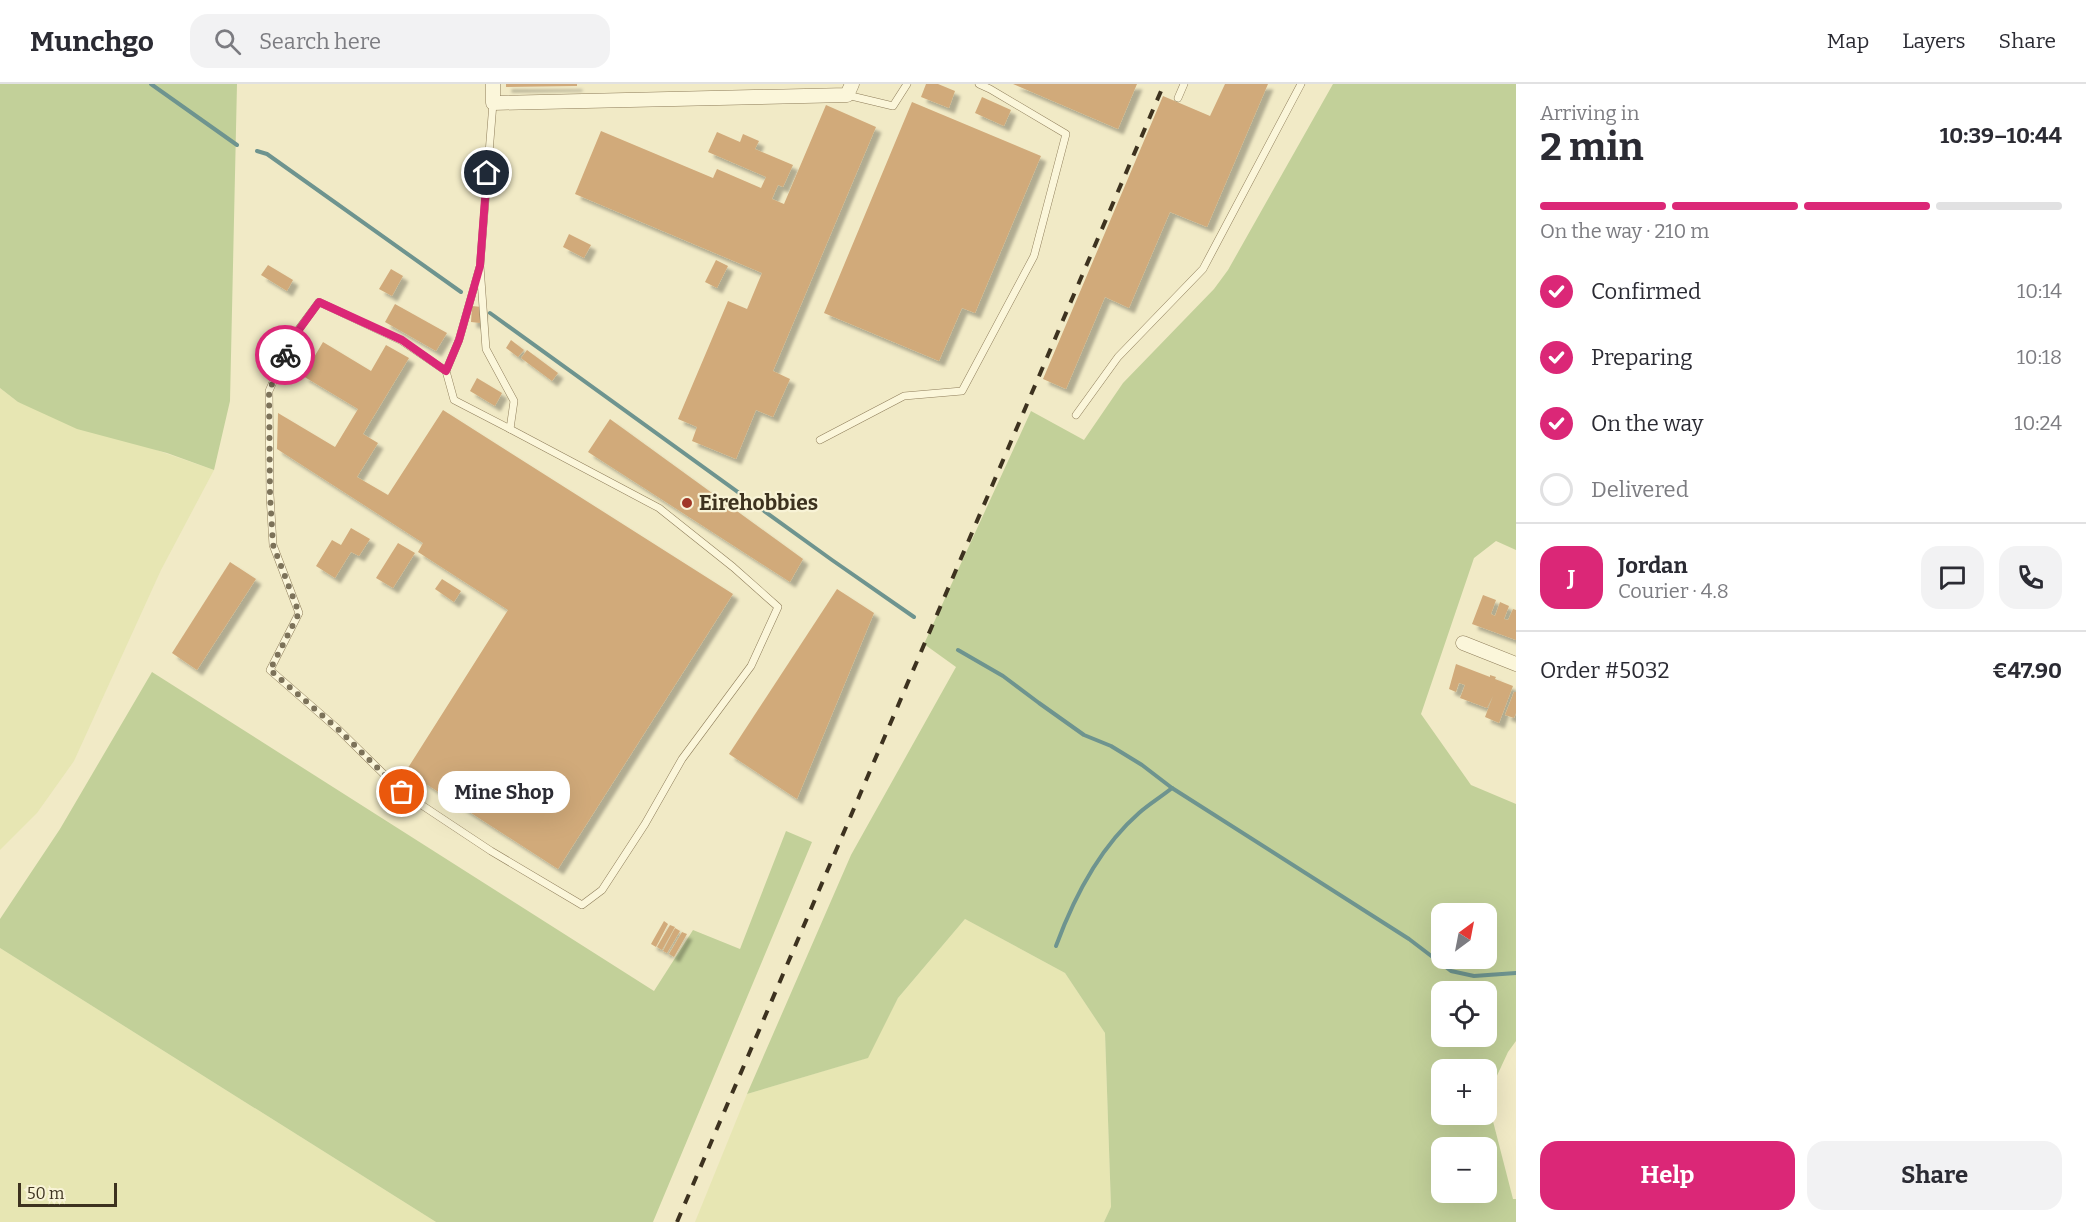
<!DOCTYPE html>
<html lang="en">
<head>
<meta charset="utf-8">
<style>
	:root { --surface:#fff; --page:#f2f2f3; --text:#2b2b33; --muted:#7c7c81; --line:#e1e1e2; --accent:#db2777 }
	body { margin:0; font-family:Bitter,serif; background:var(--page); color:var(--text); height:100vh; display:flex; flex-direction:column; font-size:22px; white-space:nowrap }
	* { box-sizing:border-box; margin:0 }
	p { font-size:20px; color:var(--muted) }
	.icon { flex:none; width:33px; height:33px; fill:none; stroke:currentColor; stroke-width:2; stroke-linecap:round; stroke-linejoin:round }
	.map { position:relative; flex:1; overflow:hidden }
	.side { display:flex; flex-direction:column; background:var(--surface); width:570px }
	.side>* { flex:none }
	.needle { width:39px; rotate:32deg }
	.controls { position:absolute; left:1431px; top:819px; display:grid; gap:12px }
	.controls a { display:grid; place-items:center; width:66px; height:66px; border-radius:12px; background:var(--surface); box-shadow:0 6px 24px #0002; font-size:30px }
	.scale { position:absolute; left:18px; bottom:15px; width:99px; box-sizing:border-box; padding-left:6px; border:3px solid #3d321f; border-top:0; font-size:16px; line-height:21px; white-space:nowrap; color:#3d321f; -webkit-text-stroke:4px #f8f3d6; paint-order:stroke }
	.pin { position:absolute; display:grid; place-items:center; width:51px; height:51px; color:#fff; margin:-26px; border:3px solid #fff; border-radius:50%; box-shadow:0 2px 6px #0007 }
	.courier { position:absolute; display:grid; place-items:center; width:60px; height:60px; margin:-30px; border:4px solid #db2777; border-radius:50%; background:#fff; color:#222; box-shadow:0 2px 8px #0007 }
	.bubble { position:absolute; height:42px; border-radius:18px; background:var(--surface); box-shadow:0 6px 24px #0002; font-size:20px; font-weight:700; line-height:42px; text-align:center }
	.overview em { font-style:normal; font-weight:700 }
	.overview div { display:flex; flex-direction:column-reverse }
	.overview { display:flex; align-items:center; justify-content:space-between; height:102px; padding:0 24px }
	h1 { font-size:39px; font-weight:700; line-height:45px }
	.bar { display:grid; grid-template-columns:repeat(4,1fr); gap:9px 6px; align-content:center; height:72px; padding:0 24px }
	.bar i { height:8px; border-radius:4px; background:var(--line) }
	.bar .current { background:var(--accent) }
	.bar p { grid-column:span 4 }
	.line { display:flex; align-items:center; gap:15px; padding:0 24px; border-top:2px solid var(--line) }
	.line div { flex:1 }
	.round { display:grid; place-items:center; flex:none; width:63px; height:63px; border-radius:18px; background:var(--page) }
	ol { padding:0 24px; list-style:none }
	li { display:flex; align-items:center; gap:18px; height:66px }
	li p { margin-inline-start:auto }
	li .icon { padding:6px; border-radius:50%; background:var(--accent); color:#fff; stroke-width:4 }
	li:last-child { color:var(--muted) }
	li i { width:33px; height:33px; border:3px solid var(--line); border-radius:50% }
	.action { display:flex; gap:12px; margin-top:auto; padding:12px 24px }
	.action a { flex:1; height:69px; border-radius:18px; background:var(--accent); color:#fff; font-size:24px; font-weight:700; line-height:69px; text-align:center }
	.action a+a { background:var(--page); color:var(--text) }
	header { display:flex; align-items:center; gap:36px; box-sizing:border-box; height:84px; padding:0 30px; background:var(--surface); border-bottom:2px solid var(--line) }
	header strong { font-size:28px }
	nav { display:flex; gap:33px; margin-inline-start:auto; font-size:21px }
	.search { width:420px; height:54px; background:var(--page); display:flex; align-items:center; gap:15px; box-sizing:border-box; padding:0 21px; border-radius:18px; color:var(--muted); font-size:22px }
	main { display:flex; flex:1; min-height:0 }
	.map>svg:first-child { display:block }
	.farmland { fill:#e7e6b3 }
	.green { fill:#c2d099; fill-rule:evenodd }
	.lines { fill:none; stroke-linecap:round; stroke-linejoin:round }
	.stream { stroke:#6e948f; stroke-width:4 }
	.building { fill:#d1aa7a; filter:url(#shadow) }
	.service-casing { stroke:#8e7d5a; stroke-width:8 }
	.minor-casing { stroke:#8e7d5a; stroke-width:15 }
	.service { stroke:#fbf6da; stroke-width:7 }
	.minor { stroke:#fbf6da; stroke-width:14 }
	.rail { stroke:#3d321f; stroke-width:4; stroke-dasharray:10 10; stroke-linecap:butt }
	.done { stroke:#7c7259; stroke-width:6; stroke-dasharray:0 10.8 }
	.route { stroke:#db2777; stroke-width:8 }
	.poi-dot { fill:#a03727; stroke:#f8f3d6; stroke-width:2 }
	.labels { text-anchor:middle; stroke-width:4.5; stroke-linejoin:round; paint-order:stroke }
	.poi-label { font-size:21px; font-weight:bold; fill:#3d321f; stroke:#f8f3d6; text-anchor:start }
</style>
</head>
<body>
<header>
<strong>Munchgo</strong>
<div class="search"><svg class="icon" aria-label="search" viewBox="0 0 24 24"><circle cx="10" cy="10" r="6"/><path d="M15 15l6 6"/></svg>Search here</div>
<nav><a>Map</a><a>Layers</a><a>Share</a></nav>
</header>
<main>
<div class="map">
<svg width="1516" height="1138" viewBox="0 0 1516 1138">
	<defs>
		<filter id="shadow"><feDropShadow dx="5.5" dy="5.5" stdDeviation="1.5" flood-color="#0004"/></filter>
	</defs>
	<rect width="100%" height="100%" fill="#f1eac6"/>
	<!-- farmland -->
	<g class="farmland">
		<polygon points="0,304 18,318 214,386 161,486 74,677 37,729 0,766"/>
		<polygon points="965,835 1065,889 1105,949 1111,1124 1104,1138 695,1138 747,1010 867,974 898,914"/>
		<polygon points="0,864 436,1138 0,1138"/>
	</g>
	<!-- green -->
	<g class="green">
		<polygon points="0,0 237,0 230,317 214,386 167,369 77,345 18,318 0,304"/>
		<path d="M1333,0h183v466l-20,-9 -22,17 -53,156 50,71 45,19v237l-8,11 -21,45 -1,-27h-44v44h44l1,-16 26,101h3v23h-412l7,-15 -6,-174 -40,-60 -100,-54 -67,79 -30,60 -121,36 104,-239 105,-188 -32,-23 107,-233 53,29 39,-57 91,-94 14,-19zM1442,830h44v44h-44zM1442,908h44v44h-44zM1442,1064h44v44h-44z"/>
		<polygon points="152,588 654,907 693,846 740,865 786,747 812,758 653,1138 436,1138 0,864 0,835 60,745"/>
	</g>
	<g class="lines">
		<!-- stream -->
		<g class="stream">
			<polyline points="151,0 237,61"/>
			<polyline points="257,67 267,70 461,208"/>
			<polyline points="490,229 832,476 914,533"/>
			<polyline points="958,566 1003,592 1039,619 1084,651 1111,662 1142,681 1172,704 1409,855 1451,887 1474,892 1516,889"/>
			<path d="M1056,862c18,-49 43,-98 83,-133 10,-9 22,-16 33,-25"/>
		</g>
	</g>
	<!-- building -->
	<g class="building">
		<polygon points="506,0 577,0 577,2 506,3"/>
		<polygon points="926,0 938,0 955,7 949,24 921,13"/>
		<polygon points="1013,0 1137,0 1118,45"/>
		<polygon points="1225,0 1268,0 1207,143 1170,128 1129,224 1105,213 1066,305 1043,295 1163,12 1210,32"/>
		<polygon points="982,13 1011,26 1004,42 975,29"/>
		<polygon points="912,18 1041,72 975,229 962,224 939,277 824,229"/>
		<polygon points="826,21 876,43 773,287 790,295 773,333 756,326 736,375 692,357 697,343 678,335 728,217 747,225 762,189 575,110 601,47 713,94 717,85 761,104 766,93 708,68 717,48 740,58 743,50 759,57 755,65 793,81 783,103 778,101 772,115 784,120"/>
		<polygon points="569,150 591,161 584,174 563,163"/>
		<polygon points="716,176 728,182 717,204 705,198"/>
		<polygon points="268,181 293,196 287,207 261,191"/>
		<polygon points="391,185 403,192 392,212 379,205"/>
		<polygon points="395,220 447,249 436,267 385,238"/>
		<polygon points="472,222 482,223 480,239 471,238"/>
		<polygon points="511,256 524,266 518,273 506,264"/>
		<polygon points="323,258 371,287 386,261 409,274 363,350 378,359 357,393 388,411 443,326 733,510 558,785 406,687 508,526 418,468 423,459 277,365 278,329 335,363 358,325 303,292"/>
		<polygon points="527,266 558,289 552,297 521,274"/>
		<polygon points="477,294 502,309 495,322 470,307"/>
		<polygon points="610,335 803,475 790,498 588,368"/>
		<polygon points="351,444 370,455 359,472 351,468 335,494 316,482 332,456 341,461"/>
		<polygon points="398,459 415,469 393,504 376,494"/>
		<polygon points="230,478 256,495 197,586 172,569"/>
		<polygon points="442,495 461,507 454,518 435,505"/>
		<polygon points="837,505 874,529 797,715 729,670"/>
		<polygon points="1483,511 1496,516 1491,530 1495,532 1500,518 1509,522 1504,535 1508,536 1513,525 1516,526 1516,556 1472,540"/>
		<polygon points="1456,580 1490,593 1490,591 1496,593 1495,595 1513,602 1499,639 1485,633 1493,612 1487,624 1460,614 1465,601 1459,599 1456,608 1449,605"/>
		<polygon points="1514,608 1516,608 1516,629 1514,634 1505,631"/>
		<polygon points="664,837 668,840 656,863 651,860"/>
		<polygon points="670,841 675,843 662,866 657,863"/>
		<polygon points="675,844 680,847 667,869 663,867"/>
		<polygon points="682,848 687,850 674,873 669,870"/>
	</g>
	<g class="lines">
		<!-- service casing -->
		<g class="service-casing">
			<g id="service">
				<polyline points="847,11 893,22 907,0"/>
				<polyline points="1178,14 1184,0"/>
				<polyline points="480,182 459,256 446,287 454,316 510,345 514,317 486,265 480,182 493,19"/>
				<polyline points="446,287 402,257 319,218 293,253 269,307 270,411 273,461 299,529 270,586 339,646 402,708 491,767 582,821 602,806 645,740 682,675 751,582 778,523 733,483 659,424 510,345"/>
				<polyline points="1076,331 1118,273 1203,185 1301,0"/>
				<polyline points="820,356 904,312 962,307 1034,172 1066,50 990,5 979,0"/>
			</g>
		</g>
		<!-- minor casing -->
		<g class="minor-casing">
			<g id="minor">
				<polyline points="493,0 493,19 847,11 852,0"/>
				<polyline points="1463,559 1516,580"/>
			</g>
		</g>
		<!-- service -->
		<use href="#service" class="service"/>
		<!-- minor -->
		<use href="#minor" class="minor"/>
		<!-- rail -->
		<polyline class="rail" points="677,1138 1164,0"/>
	</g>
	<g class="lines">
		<!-- done -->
		<polyline class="done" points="285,271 269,307 270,411 273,461 299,529 270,586 339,646 402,708"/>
		<!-- route -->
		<polyline class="route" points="285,271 293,254 319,218 402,256 446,287 459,256 480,182 487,89"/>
	</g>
	<!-- markers -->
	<circle class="poi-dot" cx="687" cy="419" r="6"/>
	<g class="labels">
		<!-- poi labels -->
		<g class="poi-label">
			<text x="699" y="426">Eirehobbies</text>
		</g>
	</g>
</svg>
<div class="controls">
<a><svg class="needle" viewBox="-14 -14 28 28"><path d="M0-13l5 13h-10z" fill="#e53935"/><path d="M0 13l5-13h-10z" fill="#7c7c81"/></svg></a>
<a><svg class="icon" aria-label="locate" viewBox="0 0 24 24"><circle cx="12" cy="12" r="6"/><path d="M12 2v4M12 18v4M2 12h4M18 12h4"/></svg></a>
<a>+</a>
<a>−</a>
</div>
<div class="scale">50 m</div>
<div class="pin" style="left:402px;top:708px;background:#ea580c"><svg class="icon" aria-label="bag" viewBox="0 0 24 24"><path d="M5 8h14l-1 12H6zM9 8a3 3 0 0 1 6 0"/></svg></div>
<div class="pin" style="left:487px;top:89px;background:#1f2937"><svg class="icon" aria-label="home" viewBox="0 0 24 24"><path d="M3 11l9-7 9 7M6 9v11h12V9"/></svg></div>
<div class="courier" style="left:285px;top:271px"><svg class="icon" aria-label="bike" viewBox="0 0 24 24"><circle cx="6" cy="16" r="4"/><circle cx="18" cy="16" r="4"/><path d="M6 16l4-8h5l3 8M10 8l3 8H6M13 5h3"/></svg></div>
<div class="bubble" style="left:438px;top:687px;width:132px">Mine Shop</div>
</div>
<section class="side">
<div class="overview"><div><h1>2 min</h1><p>Arriving in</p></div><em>10:39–10:44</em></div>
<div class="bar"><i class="current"></i><i class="current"></i><i class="current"></i><i></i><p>On the way · 210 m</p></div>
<ol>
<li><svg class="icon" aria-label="check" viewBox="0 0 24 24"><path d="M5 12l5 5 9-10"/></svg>Confirmed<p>10:14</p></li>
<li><svg class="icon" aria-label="check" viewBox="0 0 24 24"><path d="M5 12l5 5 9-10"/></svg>Preparing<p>10:18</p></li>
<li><svg class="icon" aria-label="check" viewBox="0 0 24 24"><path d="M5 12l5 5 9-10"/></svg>On the way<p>10:24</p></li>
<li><i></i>Delivered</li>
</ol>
<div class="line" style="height:108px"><b class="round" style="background:var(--accent);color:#fff">J</b><div><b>Jordan</b><p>Courier · 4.8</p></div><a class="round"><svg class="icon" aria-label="chat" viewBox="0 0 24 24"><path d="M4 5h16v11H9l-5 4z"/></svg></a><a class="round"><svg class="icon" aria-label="phone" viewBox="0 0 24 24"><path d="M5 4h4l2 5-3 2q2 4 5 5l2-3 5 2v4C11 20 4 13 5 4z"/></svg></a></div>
<div class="line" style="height:78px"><div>Order #5032</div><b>€47.90</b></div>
<div class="action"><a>Help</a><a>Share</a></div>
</section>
</main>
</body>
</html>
